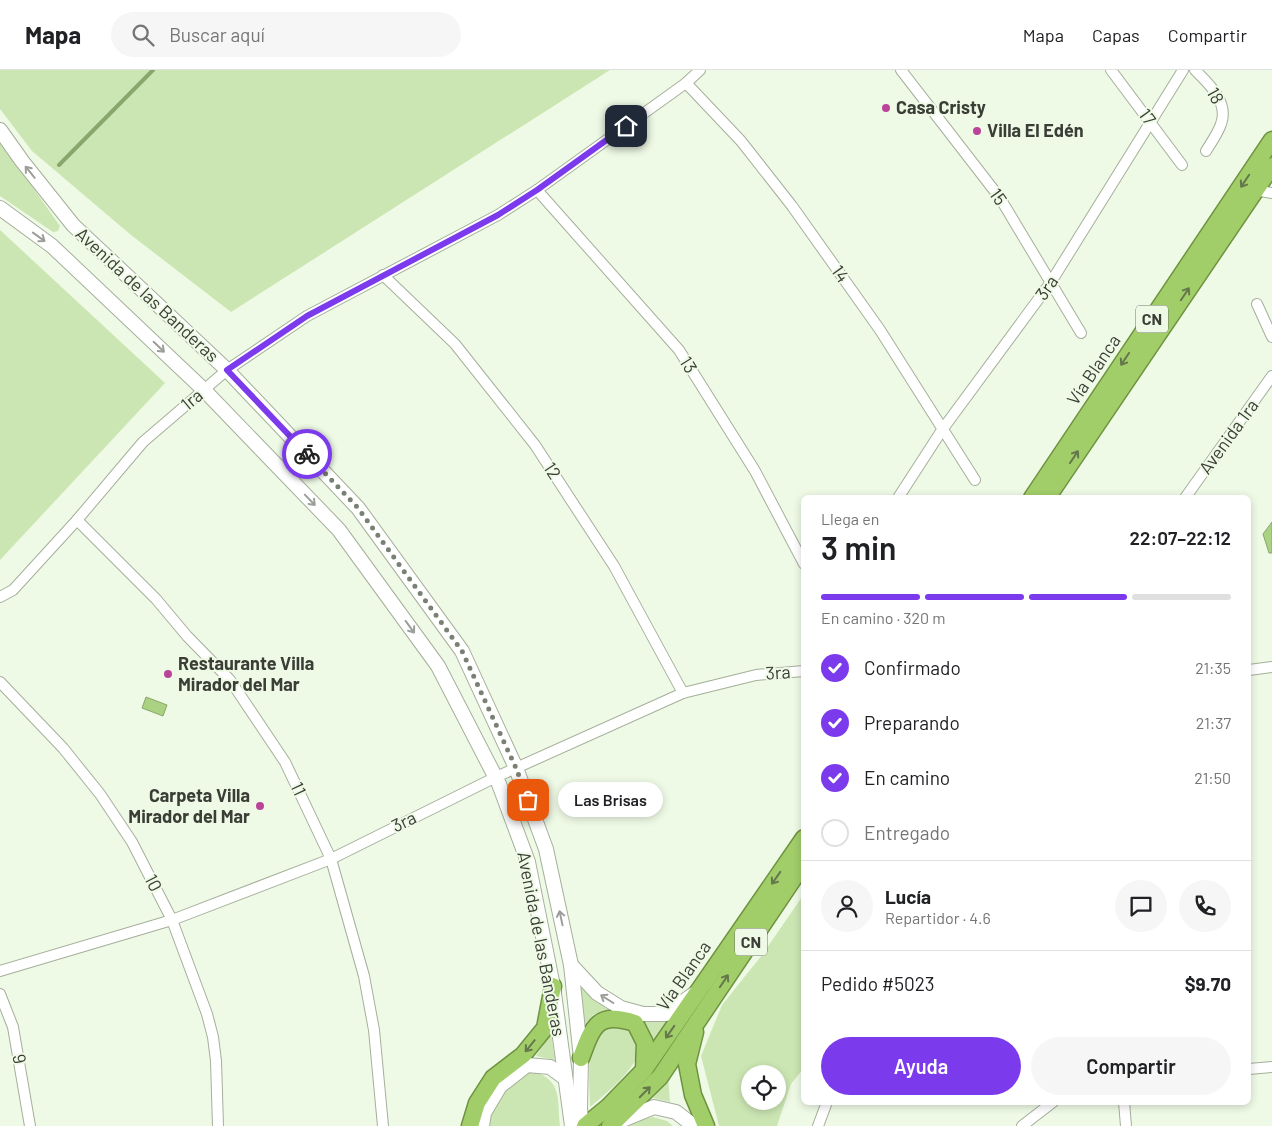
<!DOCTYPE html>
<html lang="es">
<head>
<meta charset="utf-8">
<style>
	:root { --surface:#fff; --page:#f6f6f6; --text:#202124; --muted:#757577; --line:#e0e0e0; --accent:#7c3aed }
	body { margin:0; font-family:Barlow,sans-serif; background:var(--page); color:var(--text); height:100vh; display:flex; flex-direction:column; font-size:19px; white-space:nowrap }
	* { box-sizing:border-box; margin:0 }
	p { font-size:16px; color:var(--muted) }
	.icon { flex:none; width:28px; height:28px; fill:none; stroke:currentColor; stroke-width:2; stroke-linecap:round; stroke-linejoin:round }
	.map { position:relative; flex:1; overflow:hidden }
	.sheet { position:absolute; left:801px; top:425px; width:450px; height:610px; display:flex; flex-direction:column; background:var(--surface); border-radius:8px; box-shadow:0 2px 8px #0003 }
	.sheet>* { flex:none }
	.tools { position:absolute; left:741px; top:995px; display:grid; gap:10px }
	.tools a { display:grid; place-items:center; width:45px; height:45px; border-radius:50%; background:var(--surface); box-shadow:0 2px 8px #0003; font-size:25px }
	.pin { position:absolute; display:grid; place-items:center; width:42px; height:42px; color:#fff; margin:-21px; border-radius:10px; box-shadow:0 2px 8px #0006 }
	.courier { position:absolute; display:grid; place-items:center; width:50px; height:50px; margin:-25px; border:4px solid #7c3aed; border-radius:50%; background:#fff; color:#222; box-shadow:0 1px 6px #0007 }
	.bubble { position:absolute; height:35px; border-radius:18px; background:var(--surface); box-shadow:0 2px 8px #0003; font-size:16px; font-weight:600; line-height:35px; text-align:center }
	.headline em { font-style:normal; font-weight:600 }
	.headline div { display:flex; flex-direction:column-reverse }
	.headline { display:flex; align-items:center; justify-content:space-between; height:85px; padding:0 20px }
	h1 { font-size:32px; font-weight:600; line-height:38px }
	.bar { display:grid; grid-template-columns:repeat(4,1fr); gap:8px 5px; align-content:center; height:60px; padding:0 20px }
	.bar i { height:6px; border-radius:4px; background:var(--line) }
	.bar .current { background:var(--accent) }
	.bar p { grid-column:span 4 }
	.line { display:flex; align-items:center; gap:12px; padding:0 20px; border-top:1px solid var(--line) }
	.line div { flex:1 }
	.round { display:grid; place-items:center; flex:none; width:52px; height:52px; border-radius:26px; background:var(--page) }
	ol { padding:0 20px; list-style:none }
	li { display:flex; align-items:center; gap:15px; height:55px }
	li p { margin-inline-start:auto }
	li .icon { padding:5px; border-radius:50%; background:var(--accent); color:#fff; stroke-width:4 }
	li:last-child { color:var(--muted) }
	li i { width:28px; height:28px; border:2px solid var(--line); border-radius:50% }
	.cta { display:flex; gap:10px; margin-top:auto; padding:10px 20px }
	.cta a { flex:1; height:58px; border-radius:30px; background:var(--accent); color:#fff; font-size:20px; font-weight:600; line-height:58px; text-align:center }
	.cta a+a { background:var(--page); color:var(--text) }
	header { display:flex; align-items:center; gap:30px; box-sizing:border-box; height:70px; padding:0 25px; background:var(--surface); border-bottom:1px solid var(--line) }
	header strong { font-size:24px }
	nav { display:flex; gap:28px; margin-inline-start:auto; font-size:18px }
	.search { width:350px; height:45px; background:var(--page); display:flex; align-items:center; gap:12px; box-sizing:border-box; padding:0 18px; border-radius:28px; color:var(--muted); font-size:19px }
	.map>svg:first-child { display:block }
	.green { fill:#cce6b3; fill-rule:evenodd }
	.water { fill:#abd283; stroke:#89a66c }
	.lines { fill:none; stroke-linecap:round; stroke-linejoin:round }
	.stream { stroke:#89a66c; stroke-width:4 }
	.minor-casing { stroke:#a5af9b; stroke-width:12 }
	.secondary-casing { stroke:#a5af9b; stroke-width:16 }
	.trunk-casing { stroke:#6e9340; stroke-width:19 }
	.minor { stroke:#fff; stroke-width:10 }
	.secondary { stroke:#fff; stroke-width:14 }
	.trunk { stroke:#a2ce6a; stroke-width:16 }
	.oneway { stroke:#9c9e9a }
	.oneway2 { stroke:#64784b }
	.done { stroke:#798074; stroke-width:5; stroke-dasharray:0 9 }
	.route { stroke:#7c3aed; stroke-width:6 }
	.poi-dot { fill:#ba449a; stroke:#effae6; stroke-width:2 }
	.labels { text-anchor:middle; stroke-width:4; stroke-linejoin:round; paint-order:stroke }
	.shield { fill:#effae6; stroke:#70766b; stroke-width:1 }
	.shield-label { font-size:16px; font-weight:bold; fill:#3a3e36 }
	.street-label { font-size:18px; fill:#3a3e36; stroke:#effae6 }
	.poi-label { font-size:18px; font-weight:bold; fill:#3a3e36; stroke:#effae6; text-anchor:start }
</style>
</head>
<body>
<header>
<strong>Mapa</strong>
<div class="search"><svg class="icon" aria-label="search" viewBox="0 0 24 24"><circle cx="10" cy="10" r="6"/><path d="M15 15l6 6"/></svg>Buscar aquí</div>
<nav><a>Mapa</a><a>Capas</a><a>Compartir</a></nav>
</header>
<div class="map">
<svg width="1272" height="1056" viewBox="0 0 1272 1056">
	<rect width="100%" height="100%" fill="#effae6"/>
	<!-- green -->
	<g class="green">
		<polygon points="0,0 610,0 231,242 131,165 32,81 0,39"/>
		<polygon points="0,71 60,156 58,161 53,162 0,126"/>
		<polygon points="0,160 165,313 0,490"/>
		<path d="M804,824v174l-13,16 -14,42h-58l-18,-70 21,-51 40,-50zM750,1004h28v27h-28z"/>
		<polygon points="581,918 608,940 593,945 585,954"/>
		<polygon points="671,949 656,974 645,952"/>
		<path d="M619,955l11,5 10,20c-8,23 -31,41 -50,57 0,-14 -4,-60 5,-70 6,-8 14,-10 24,-12z"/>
		<polygon points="551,963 555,990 536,986"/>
		<path d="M534,1001c29,11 23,28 26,55h-73c2,-15 20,-40 32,-49 5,-2 10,-4 15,-6z"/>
		<polygon points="668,1006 670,1032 653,1028"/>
		<polygon points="653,1047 667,1051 673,1056 629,1056 634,1052"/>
	</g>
	<!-- water -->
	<g class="water">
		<polygon points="1272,452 1272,483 1269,483 1263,464"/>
		<polygon points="146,627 167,635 163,646 142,638"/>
	</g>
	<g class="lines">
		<!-- stream -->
		<polyline class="stream" points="59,95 153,0"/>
		<!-- minor casing -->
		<g class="minor-casing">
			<g id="minor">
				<polyline points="901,0 1000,128 1081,263"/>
				<polyline points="1111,0 1182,95"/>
				<path d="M1195,0c14,14 34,32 26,54 -3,9 -10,19 -15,27"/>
				<polyline points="686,13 741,71 792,136 880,260 975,410"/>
				<polyline points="537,120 679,280 755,401 804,494"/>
				<polyline points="1255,120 1272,123"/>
				<polyline points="383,205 455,274 535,375 614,496 683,623"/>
				<polyline points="1257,234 1272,267"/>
				<polyline points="898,428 942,360 1051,212 1183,0"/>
				<polyline points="1185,428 1272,306"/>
				<polyline points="77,450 156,529 187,566 230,610 285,692 331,789 364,906 374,960 383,1056"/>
				<polyline points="0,527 13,520 77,450 143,372 227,300 307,246 498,145 537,120 686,13 700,0"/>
				<polyline points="1249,600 1272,597"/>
				<polyline points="0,612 63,678 100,724 132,772 172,850 207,944 213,967 216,991 218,1056"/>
				<polyline points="0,901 172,850 331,789 496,707 683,623 756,605 804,601"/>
				<polyline points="0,924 13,957 30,1056"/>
				<polyline points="1249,999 1272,997"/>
				<polyline points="1124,1032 1126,1056"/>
				<polyline points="818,1056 827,1032"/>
				<polyline points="1022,1056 1053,1032"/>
			</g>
		</g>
		<!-- secondary casing -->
		<g class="secondary-casing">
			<g id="secondary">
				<polyline points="0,60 22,91 73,155 227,300 358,438 462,581 516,698 546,779 571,895 581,988 580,1039 582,1056"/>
				<polyline points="0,138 52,176 204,320 339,460 438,596 499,714 528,792 553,916 572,1056"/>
				<polyline points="571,895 597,923 621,938 643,944 666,944 694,924"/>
				<polyline points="615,1053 654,1037 676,1042 694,1056"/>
				<polyline points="482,1056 484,1043 500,1016 527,995 550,997 565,1008"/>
			</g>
		</g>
		<!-- trunk casing -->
		<g class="trunk-casing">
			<g id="trunk">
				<polyline points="1032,428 1272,70"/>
				<polyline points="1047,428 1272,96"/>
				<polyline points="695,962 687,994 693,1025 706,1056"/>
				<path d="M581,988c12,-33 17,-47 54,-35l10,20 -1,27"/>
				<polyline points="470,1056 477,1033 493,1008 523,985 545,958 553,916"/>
				<polyline points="585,1056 608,1037 644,1000 804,768"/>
				<polyline points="610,1056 660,1007 804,793"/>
			</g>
		</g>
		<!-- minor -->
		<use href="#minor" class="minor"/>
		<!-- secondary -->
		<use href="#secondary" class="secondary"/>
		<!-- trunk -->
		<use href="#trunk" class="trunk"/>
	</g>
	<!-- one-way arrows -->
	<defs><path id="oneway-shaft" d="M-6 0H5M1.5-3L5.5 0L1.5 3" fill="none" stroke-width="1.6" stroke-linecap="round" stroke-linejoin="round" transform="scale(1.25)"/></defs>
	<g class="oneway">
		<use href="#oneway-shaft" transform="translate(30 102) rotate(-129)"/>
		<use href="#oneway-shaft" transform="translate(39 167) rotate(36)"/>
		<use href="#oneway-shaft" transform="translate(159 277) rotate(44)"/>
		<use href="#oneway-shaft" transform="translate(310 430) rotate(46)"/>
		<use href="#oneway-shaft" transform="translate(410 557) rotate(54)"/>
		<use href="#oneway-shaft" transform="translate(561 848) rotate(-102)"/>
		<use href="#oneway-shaft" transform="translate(607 929) rotate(-148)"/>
	</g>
	<g class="oneway2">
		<use href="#oneway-shaft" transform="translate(1245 111) rotate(124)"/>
		<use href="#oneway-shaft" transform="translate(1185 224) rotate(-56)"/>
		<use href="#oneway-shaft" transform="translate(1125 289) rotate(124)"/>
		<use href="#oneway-shaft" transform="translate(1074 387) rotate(-56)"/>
		<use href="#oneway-shaft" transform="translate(776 808) rotate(125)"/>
		<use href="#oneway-shaft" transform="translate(724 911) rotate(-56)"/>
		<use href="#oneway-shaft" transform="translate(670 962) rotate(125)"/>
		<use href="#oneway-shaft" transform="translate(530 976) rotate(129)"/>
		<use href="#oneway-shaft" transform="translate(645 1022) rotate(-45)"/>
	</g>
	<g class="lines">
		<!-- done -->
		<polyline class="done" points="307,384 358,438 462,581 516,698 528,730"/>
		<!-- route -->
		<polyline class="route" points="307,384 227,300 307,246 498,145 537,120 626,56"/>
	</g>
	<!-- markers -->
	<g class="poi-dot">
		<circle cx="886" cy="38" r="5"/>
		<circle cx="977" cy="61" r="5"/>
		<circle cx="168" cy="604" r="5"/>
		<circle cx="260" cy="736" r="5"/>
	</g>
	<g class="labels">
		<!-- shield labels -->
		<g class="shield">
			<rect x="1136" y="235.5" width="32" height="27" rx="4"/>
			<rect x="735" y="858.5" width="32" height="27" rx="4"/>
		</g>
		<g class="shield-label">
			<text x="1152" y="255">CN</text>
			<text x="751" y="878">CN</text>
		</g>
		<!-- street labels -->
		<g class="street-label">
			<text transform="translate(1215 26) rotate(61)" y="6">18</text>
			<text transform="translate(1147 47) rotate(54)" y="6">17</text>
			<text transform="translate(998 127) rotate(55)" y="6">15</text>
			<text transform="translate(840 204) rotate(55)" y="6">14</text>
			<text transform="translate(1047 218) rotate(-55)" y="6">3ra</text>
			<text transform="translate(147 225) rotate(43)" y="6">Avenida de las Banderas</text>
			<text transform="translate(688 295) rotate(58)" y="6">13</text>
			<text transform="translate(1094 300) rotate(-56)" y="6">Vía Blanca</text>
			<text transform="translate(192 330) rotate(-40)" y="6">1ra</text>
			<text transform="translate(1229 367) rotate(-54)" y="6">Avenida 1ra</text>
			<text transform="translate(552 401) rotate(57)" y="6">12</text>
			<text transform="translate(778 603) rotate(-4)" y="6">3ra</text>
			<text transform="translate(298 719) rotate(65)" y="6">11</text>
			<text transform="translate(404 752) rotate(-26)" y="6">3ra</text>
			<text transform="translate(153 813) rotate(63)" y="6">10</text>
			<text transform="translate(541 874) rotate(79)" y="6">Avenida de las Banderas</text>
			<text transform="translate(684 906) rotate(-55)" y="6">Vía Blanca</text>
			<text transform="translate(19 989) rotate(79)" y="6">9</text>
		</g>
		<!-- poi labels -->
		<g class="poi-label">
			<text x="896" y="44">Casa Cristy</text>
			<text x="987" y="67">Villa El Edén</text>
			<text x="178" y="600">Restaurante Villa<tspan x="178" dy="21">Mirador del Mar</tspan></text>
			<text x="250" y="732" text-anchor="end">Carpeta Villa<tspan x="250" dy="21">Mirador del Mar</tspan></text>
		</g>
	</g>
</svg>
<div class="tools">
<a><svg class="icon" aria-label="locate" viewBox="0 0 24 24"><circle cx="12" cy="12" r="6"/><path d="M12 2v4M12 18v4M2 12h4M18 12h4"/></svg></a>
</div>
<div class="pin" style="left:528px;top:730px;background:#ea580c"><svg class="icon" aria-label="bag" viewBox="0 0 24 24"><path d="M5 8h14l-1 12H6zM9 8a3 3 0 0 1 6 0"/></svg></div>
<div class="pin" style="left:626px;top:56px;background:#1f2937"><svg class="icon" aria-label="home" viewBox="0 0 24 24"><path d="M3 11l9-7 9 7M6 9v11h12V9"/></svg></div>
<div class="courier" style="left:307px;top:384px"><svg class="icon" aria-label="bike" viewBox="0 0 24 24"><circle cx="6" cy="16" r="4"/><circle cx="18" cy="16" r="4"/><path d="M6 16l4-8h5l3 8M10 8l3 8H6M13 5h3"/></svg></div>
<div class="bubble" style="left:558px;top:712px;width:105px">Las Brisas</div>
<section class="sheet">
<div class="headline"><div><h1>3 min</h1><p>Llega en</p></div><em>22:07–22:12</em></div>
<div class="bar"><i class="current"></i><i class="current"></i><i class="current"></i><i></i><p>En camino · 320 m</p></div>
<ol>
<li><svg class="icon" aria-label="check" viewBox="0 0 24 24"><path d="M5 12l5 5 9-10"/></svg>Confirmado<p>21:35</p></li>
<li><svg class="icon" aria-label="check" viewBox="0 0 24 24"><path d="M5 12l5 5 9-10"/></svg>Preparando<p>21:37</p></li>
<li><svg class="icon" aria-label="check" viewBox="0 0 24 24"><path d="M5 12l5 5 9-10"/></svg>En camino<p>21:50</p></li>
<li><i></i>Entregado</li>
</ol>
<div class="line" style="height:90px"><a class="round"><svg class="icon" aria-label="person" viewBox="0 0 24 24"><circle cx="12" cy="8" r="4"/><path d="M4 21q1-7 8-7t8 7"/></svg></a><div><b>Lucía</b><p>Repartidor · 4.6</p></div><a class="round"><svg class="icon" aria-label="chat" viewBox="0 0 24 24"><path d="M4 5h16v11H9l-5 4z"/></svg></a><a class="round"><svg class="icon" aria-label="phone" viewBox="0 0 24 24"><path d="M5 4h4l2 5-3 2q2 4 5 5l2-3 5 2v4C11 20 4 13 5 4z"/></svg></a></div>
<div class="line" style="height:65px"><div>Pedido #5023</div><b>$9.70</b></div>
<div class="cta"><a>Ayuda</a><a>Compartir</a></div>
</section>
</div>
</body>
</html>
